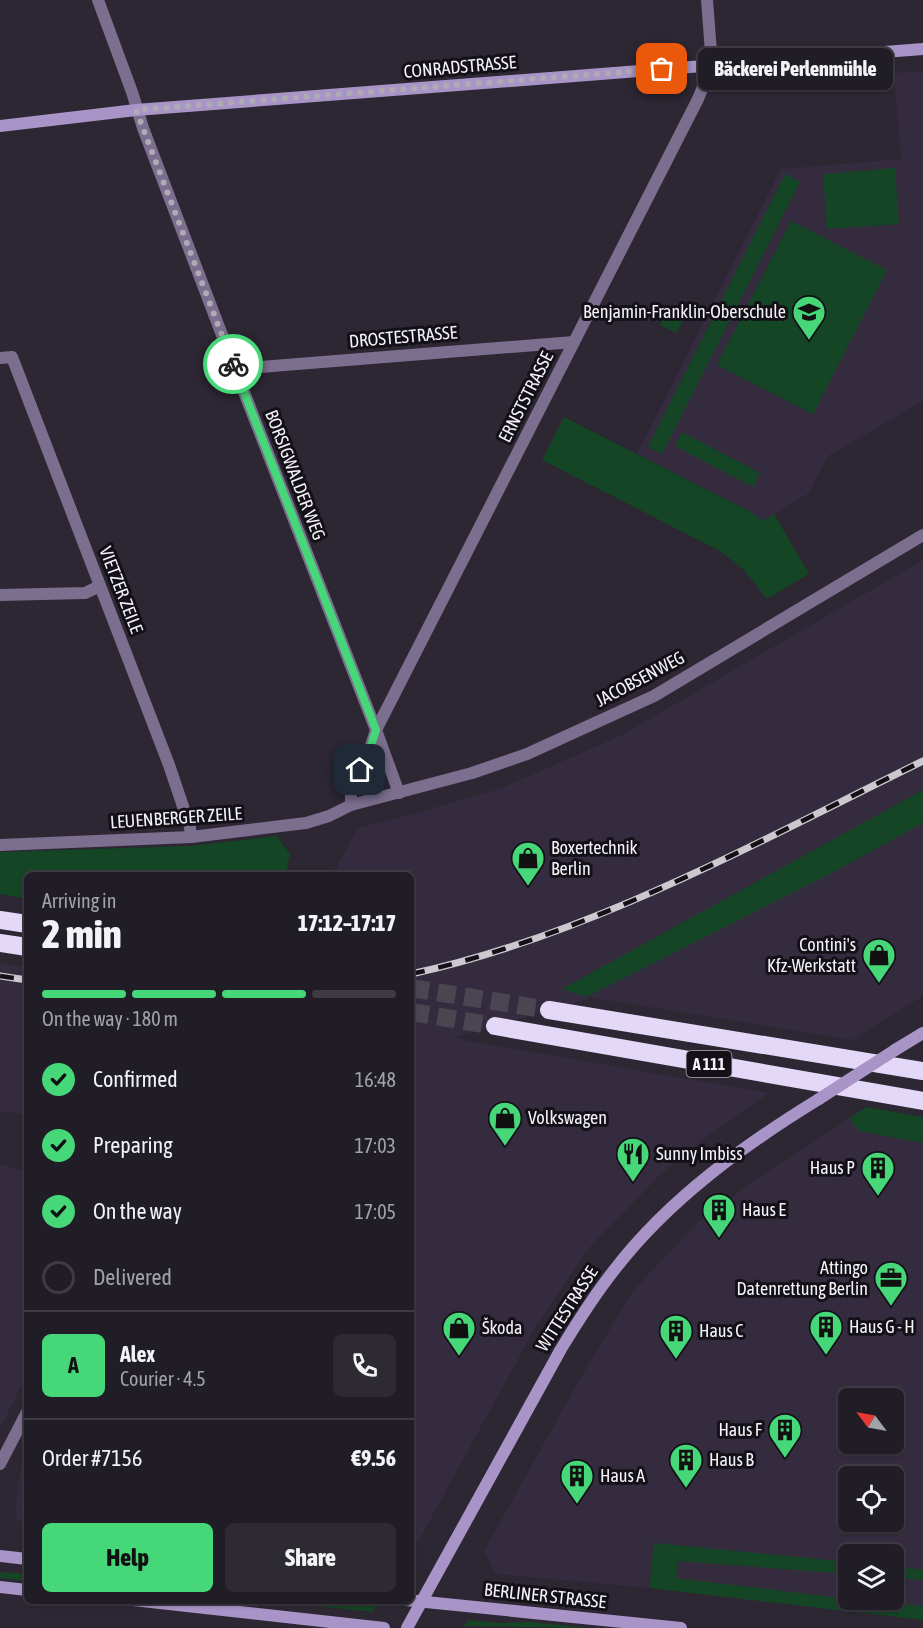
<!DOCTYPE html>
<html lang="en">
<head>
<meta charset="utf-8">
<style>
	:root { --surface:#211d26; --page:#2d2a32; --text:#f1f3f6; --muted:#a2a2a7; --line:#3e3b43; --accent:#46d779 }
	body { margin:0; font-family:"Asap Condensed",sans-serif; background:var(--page); color:var(--text); height:100vh; display:flex; flex-direction:column; font-size:22px; white-space:nowrap }
	* { box-sizing:border-box; margin:0 }
	p { font-size:20px; color:var(--muted) }
	.icon { flex:none; width:33px; height:33px; fill:none; stroke:currentColor; stroke-width:2; stroke-linecap:round; stroke-linejoin:round }
	.map { position:relative; flex:1; overflow:hidden }
	.drawer { position:absolute; left:24px; top:872px; width:390px; height:732px; display:flex; flex-direction:column; background:var(--surface); border-radius:9px; box-shadow:0 2px 4px #0004,0 0 0 2px var(--line) }
	.drawer>* { flex:none }
	.needle { width:39px; rotate:302deg }
	.fabs { position:absolute; left:838px; top:1388px; display:grid; gap:12px }
	.fabs a { display:grid; place-items:center; width:66px; height:66px; border-radius:9px; background:var(--surface); box-shadow:0 2px 4px #0004,0 0 0 2px var(--line); font-size:30px }
	.pin { position:absolute; display:grid; place-items:center; width:51px; height:51px; color:#fff; margin:-26px; border-radius:12px; box-shadow:0 3px 9px #0006 }
	.courier { position:absolute; display:grid; place-items:center; width:60px; height:60px; margin:-30px; border:4px solid #46d779; border-radius:50%; background:#fff; color:#222; box-shadow:0 2px 8px #0007 }
	.bubble { position:absolute; height:42px; border-radius:9px; background:var(--surface); box-shadow:0 2px 4px #0004,0 0 0 2px var(--line); font-size:20px; font-weight:800; line-height:42px; text-align:center }
	.overview em { font-style:normal; font-weight:800 }
	.overview div { display:flex; flex-direction:column-reverse }
	.overview { display:flex; align-items:center; justify-content:space-between; height:102px; padding:0 18px }
	h1 { font-size:39px; font-weight:800; line-height:45px }
	.bar { display:grid; grid-template-columns:repeat(4,1fr); gap:9px 6px; align-content:center; height:72px; padding:0 18px }
	.bar i { height:8px; border-radius:4px; background:var(--line) }
	.bar .active { background:var(--accent) }
	.bar p { grid-column:span 4 }
	.line { display:flex; align-items:center; gap:15px; padding:0 18px; border-top:2px solid var(--line) }
	.line div { flex:1 }
	.round { display:grid; place-items:center; flex:none; width:63px; height:63px; border-radius:9px; background:var(--page) }
	ol { padding:0 18px; list-style:none }
	li { display:flex; align-items:center; gap:18px; height:66px }
	li p { margin-inline-start:auto }
	li .icon { padding:6px; border-radius:50%; background:var(--accent); color:#111; stroke-width:4 }
	li:last-child { color:var(--muted) }
	li i { width:33px; height:33px; border:3px solid var(--line); border-radius:50% }
	.cta { display:flex; gap:12px; margin-top:auto; padding:12px 18px }
	.cta a { flex:1; height:69px; border-radius:9px; background:var(--accent); color:#111; font-size:24px; font-weight:800; line-height:69px; text-align:center }
	.cta a+a { background:var(--page); color:var(--text) }
	.map>svg:first-child { display:block }
	.built { fill:#342c3e; fill-rule:evenodd }
	.green { fill:#144524 }
	.lines { fill:none; stroke-linecap:round; stroke-linejoin:round }
	.highway-tunnel { stroke:#4a4551; stroke-width:18; stroke-dasharray:18 9; stroke-linecap:butt }
	.street { stroke:#7b6e8e; stroke-width:12 }
	.secondary { stroke:#a994c7; stroke-width:12 }
	.highway { stroke:#e4d8f8; stroke-width:18 }
	.rail-casing { stroke:#cbc8d0; stroke-width:7 }
	.rail { stroke:#131117; stroke-width:4.5; stroke-dasharray:14; stroke-linecap:butt }
	.secondary-bridge { stroke:#a994c7; stroke-width:12 }
	.done { stroke:#afabb4; stroke-width:6; stroke-dasharray:0 10.8 }
	.route { stroke:#46d779; stroke-width:8 }
	.labels { text-anchor:middle; stroke-width:6; stroke-linejoin:round; paint-order:stroke }
	.shield { fill:#131117; stroke:#b1aeb6; stroke-width:1.5 }
	.shield-label { font-size:16px; font-weight:bold; fill:#f5f2fa }
	.street-label { font-size:18px; fill:#f5f2fa; stroke:#131117 }
	.poi-label { font-size:18px; fill:#f5f2fa; stroke:#131117; text-anchor:start }
</style>
</head>
<body>
<div class="map">
<svg width="923" height="1628" viewBox="0 0 923 1628">
	<rect width="100%" height="100%" fill="#2c2733"/>
	<!-- built -->
	<g class="built">
		<polygon points="923,71 923,401 828,456 809,493 763,521 751,512 637,454 781,169 901,159 894,73"/>
		<polygon points="923,560 923,996 852,1040 588,997 588,999 455,1037 463,1040 769,1093 713,1132 661,1174 589,1248 535,1328 418,1542 411,1547 411,874 333,874 358,828 406,816 502,788 622,735"/>
		<polygon points="0,963 27,968 27,1115 0,1111"/>
		<path d="M849,1118l10,13 64,12v477l-274,-32 -153,-14 -12,-23 97,-174 52,-86 64,-68 54,-40zM849,1398h45v45h-45zM849,1476h45v45h-45zM849,1554h45v45h-45z"/>
		<polygon points="0,1164 27,1173 27,1375 0,1428"/>
		<polygon points="27,1457 27,1525 22,1524 15,1516 20,1470"/>
	</g>
	<!-- green -->
	<g class="green">
		<polygon points="895,168 899,224 827,229 823,174"/>
		<polygon points="785,174 800,182 662,454 648,447"/>
		<polygon points="791,221 887,270 813,414 717,365"/>
		<polygon points="669,307 686,315 676,333 660,325"/>
		<polygon points="564,417 751,512 763,521 774,514 809,574 767,599 744,570 720,551 542,460"/>
		<polygon points="682,432 760,473 753,487 675,446"/>
		<polygon points="923,790 923,823 826,876 586,997 562,989"/>
		<polygon points="277,836 290,854 286,874 27,874 27,899 0,894 0,852 190,846"/>
		<polygon points="867,1107 923,1117 923,1143 859,1131 849,1118"/>
		<polygon points="654,1543 849,1562 849,1574 678,1561 676,1578 849,1599 923,1606 923,1620 649,1588"/>
		<polygon points="894,1567 923,1570 923,1580 894,1578"/>
		<polygon points="0,1572 27,1574 27,1581 0,1578"/>
		<polygon points="333,1600 376,1605 373,1612 278,1602 246,1603 217,1601"/>
		<polygon points="468,1620 500,1623 530,1622 590,1628 464,1626"/>
	</g>
	<g class="lines">
		<!-- highway-tunnel -->
		<g class="highway-tunnel">
			<polyline points="411,988 549,1010"/>
			<polyline points="411,1012 495,1026"/>
		</g>
		<!-- street -->
		<g class="street">
			<polyline points="98,0 132,92 143,128 235,369 376,730 399,793"/>
			<polyline points="0,358 12,357 169,765 190,827 191,837"/>
			<polyline points="235,369 574,342"/>
			<polyline points="0,595 85,593 100,586"/>
			<polyline points="351,805 351,788 369,752 376,730 698,99 712,65 707,0"/>
			<polyline points="0,845 191,837 306,823 329,816 351,805 472,773 527,754 654,696 923,535"/>
			<polyline points="0,1464 27,1412"/>
		</g>
		<!-- secondary -->
		<g class="secondary">
			<polyline points="0,126 136,110 923,49"/>
			<polyline points="895,1050 923,1033"/>
			<polyline points="0,1556 27,1559"/>
			<polyline points="0,1587 27,1590"/>
			<polyline points="133,1600 384,1628"/>
			<polyline points="406,1600 681,1628"/>
			<path d="M407,1628l154,-279c17,-28 34,-55 54,-80 54,-70 129,-124 204,-170"/>
		</g>
		<!-- highway -->
		<g class="highway">
			<polyline points="0,920 27,924"/>
			<polyline points="0,943 27,947"/>
			<polyline points="549,1010 923,1071"/>
			<polyline points="495,1026 923,1101"/>
		</g>
		<!-- rail casing -->
		<g class="rail-casing">
			<g id="rail">
				<path d="M411,974c180,-39 348,-133 512,-213"/>
				<polyline points="0,976 27,980"/>
			</g>
		</g>
		<!-- rail -->
		<use href="#rail" class="rail"/>
		<!-- secondary-bridge -->
		<polyline class="secondary-bridge" points="819,1099 895,1050"/>
	</g>
	<g class="lines">
		<!-- done -->
		<polyline class="done" points="233,364 136,110 662,69"/>
		<!-- route -->
		<polyline class="route" points="233,364 376,730 369,752 360,770"/>
	</g>
	<!-- icons -->
	<defs>
		<g id="school-pin" transform="scale(1.725)"><path d="M0 17L-7.5 6A9.5 9.5 0 1 1 7.5 6Z" fill="#46d779" stroke="#131117"/><path d="M0-5L7-2L0 1L-7-2ZM-4 1L0 2.5L4 1V4Q0 6-4 4Z" fill="#111"/></g>
		<g id="shop-pin" transform="scale(1.725)"><path d="M0 17L-7.5 6A9.5 9.5 0 1 1 7.5 6Z" fill="#46d779" stroke="#131117"/><path d="M-5-2.5h2.3a2.7 3.5 0 0 1 5.4 0H5L5.5 6h-11ZM-1.5-2.5h3a1.5 2.3 0 0 0-3 0Z" fill="#111"/></g>
		<g id="restaurant-pin" transform="scale(1.725)"><path d="M0 17L-7.5 6A9.5 9.5 0 1 1 7.5 6Z" fill="#46d779" stroke="#131117"/><path d="M-5-6h1v4h1v-4h1v4h1v-4h1v5L-1.5 .5V6h-2V.5L-5-1ZM5-6V6H3V1.5H1.5Q1.5-4 5-6Z" fill="#111"/></g>
		<g id="building-pin" transform="scale(1.725)"><path d="M0 17L-7.5 6A9.5 9.5 0 1 1 7.5 6Z" fill="#46d779" stroke="#131117"/><path d="M-4-6H4V6H1V3H-1V6H-4ZM-2.5-4.3h1.7v1.8h-1.7ZM.8-4.3h1.7v1.8H.8ZM-2.5-1h1.7V.8h-1.7ZM.8-1h1.7V.8H.8Z" fill="#111"/></g>
		<g id="office-pin" transform="scale(1.725)"><path d="M0 17L-7.5 6A9.5 9.5 0 1 1 7.5 6Z" fill="#46d779" stroke="#131117"/><path d="M-6-3h4V-5.5h4V-3h4V5H-6ZM-1-4.5V-3h2v-1.5ZM-6 0V1H6V0Z" fill="#111"/></g>
	</defs>
	<g fill-rule="evenodd">
		<use href="#school-pin" x="809" y="312"/>
		<use href="#shop-pin" x="528" y="858"/>
		<use href="#shop-pin" x="879" y="955"/>
		<use href="#shop-pin" x="505" y="1118"/>
		<use href="#restaurant-pin" x="633" y="1154"/>
		<use href="#building-pin" x="878" y="1168"/>
		<use href="#building-pin" x="719" y="1210"/>
		<use href="#office-pin" x="891" y="1278"/>
		<use href="#building-pin" x="826" y="1327"/>
		<use href="#shop-pin" x="459" y="1328"/>
		<use href="#building-pin" x="676" y="1331"/>
		<use href="#building-pin" x="785" y="1430"/>
		<use href="#building-pin" x="686" y="1460"/>
		<use href="#building-pin" x="577" y="1476"/>
	</g>
	<g class="labels">
		<!-- shield labels -->
		<rect class="shield" x="686.5" y="1051" width="45" height="26" rx="4.5"/>
		<g class="shield-label">
			<text x="709" y="1070">A 111</text>
		</g>
		<!-- street labels -->
		<g class="street-label">
			<text transform="translate(460 67) rotate(-5)" y="6">CONRADSTRASSE</text>
			<text transform="translate(403 337) rotate(-5)" y="6">DROSTESTRASSE</text>
			<text transform="translate(526 397) rotate(-63)" y="6">ERNSTSTRASSE</text>
			<text transform="translate(295 475) rotate(69)" y="6">BORSIGWALDER WEG</text>
			<text transform="translate(121 590) rotate(69)" y="6">VIETZER ZEILE</text>
			<text transform="translate(640 679) rotate(-28)" y="6">JACOBSENWEG</text>
			<text transform="translate(176 818) rotate(-4)" y="6">LEUENBERGER ZEILE</text>
			<text transform="translate(567 1309) rotate(-57)" y="6">WITTESTRASSE</text>
			<text transform="translate(545 1596) rotate(6)" y="6">BERLINER STRASSE</text>
		</g>
		<!-- poi labels -->
		<g class="poi-label">
			<text x="786" y="318" text-anchor="end">Benjamin-Franklin-Oberschule</text>
			<text x="551" y="854">Boxertechnik<tspan x="551" dy="21">Berlin</tspan></text>
			<text x="856" y="951" text-anchor="end">Contini's<tspan x="856" dy="21">Kfz-Werkstatt</tspan></text>
			<text x="528" y="1124">Volkswagen</text>
			<text x="656" y="1160">Sunny Imbiss</text>
			<text x="855" y="1174" text-anchor="end">Haus P</text>
			<text x="742" y="1216">Haus E</text>
			<text x="868" y="1274" text-anchor="end">Attingo<tspan x="868" dy="21">Datenrettung Berlin</tspan></text>
			<text x="849" y="1333">Haus G - H</text>
			<text x="482" y="1334">Škoda</text>
			<text x="699" y="1337">Haus C</text>
			<text x="762" y="1436" text-anchor="end">Haus F</text>
			<text x="709" y="1466">Haus B</text>
			<text x="600" y="1482">Haus A</text>
		</g>
	</g>
</svg>
<div class="fabs">
<a><svg class="needle" viewBox="-14 -14 28 28"><path d="M0-13l5 13h-10z" fill="#e53935"/><path d="M0 13l5-13h-10z" fill="#a2a2a7"/></svg></a>
<a><svg class="icon" aria-label="locate" viewBox="0 0 24 24"><circle cx="12" cy="12" r="6"/><path d="M12 2v4M12 18v4M2 12h4M18 12h4"/></svg></a>
<a><svg class="icon" aria-label="layers" viewBox="0 0 24 24"><path d="M12 4l9 5-9 5-9-5zM3 14l9 5 9-5"/></svg></a>
</div>
<div class="pin" style="left:662px;top:69px;background:#ea580c"><svg class="icon" aria-label="bag" viewBox="0 0 24 24"><path d="M5 8h14l-1 12H6zM9 8a3 3 0 0 1 6 0"/></svg></div>
<div class="pin" style="left:360px;top:770px;background:#1f2937"><svg class="icon" aria-label="home" viewBox="0 0 24 24"><path d="M3 11l9-7 9 7M6 9v11h12V9"/></svg></div>
<div class="courier" style="left:233px;top:364px"><svg class="icon" aria-label="bike" viewBox="0 0 24 24"><circle cx="6" cy="16" r="4"/><circle cx="18" cy="16" r="4"/><path d="M6 16l4-8h5l3 8M10 8l3 8H6M13 5h3"/></svg></div>
<div class="bubble" style="left:698px;top:48px;width:195px">Bäckerei Perlenmühle</div>
<section class="drawer">
<div class="overview"><div><h1>2 min</h1><p>Arriving in</p></div><em>17:12–17:17</em></div>
<div class="bar"><i class="active"></i><i class="active"></i><i class="active"></i><i></i><p>On the way · 180 m</p></div>
<ol>
<li><svg class="icon" aria-label="check" viewBox="0 0 24 24"><path d="M5 12l5 5 9-10"/></svg>Confirmed<p>16:48</p></li>
<li><svg class="icon" aria-label="check" viewBox="0 0 24 24"><path d="M5 12l5 5 9-10"/></svg>Preparing<p>17:03</p></li>
<li><svg class="icon" aria-label="check" viewBox="0 0 24 24"><path d="M5 12l5 5 9-10"/></svg>On the way<p>17:05</p></li>
<li><i></i>Delivered</li>
</ol>
<div class="line" style="height:108px"><b class="round" style="background:var(--accent);color:#111">A</b><div><b>Alex</b><p>Courier · 4.5</p></div><a class="round"><svg class="icon" aria-label="phone" viewBox="0 0 24 24"><path d="M5 4h4l2 5-3 2q2 4 5 5l2-3 5 2v4C11 20 4 13 5 4z"/></svg></a></div>
<div class="line" style="height:78px"><div>Order #7156</div><b>€9.56</b></div>
<div class="cta"><a>Help</a><a>Share</a></div>
</section>
</div>
</body>
</html>
